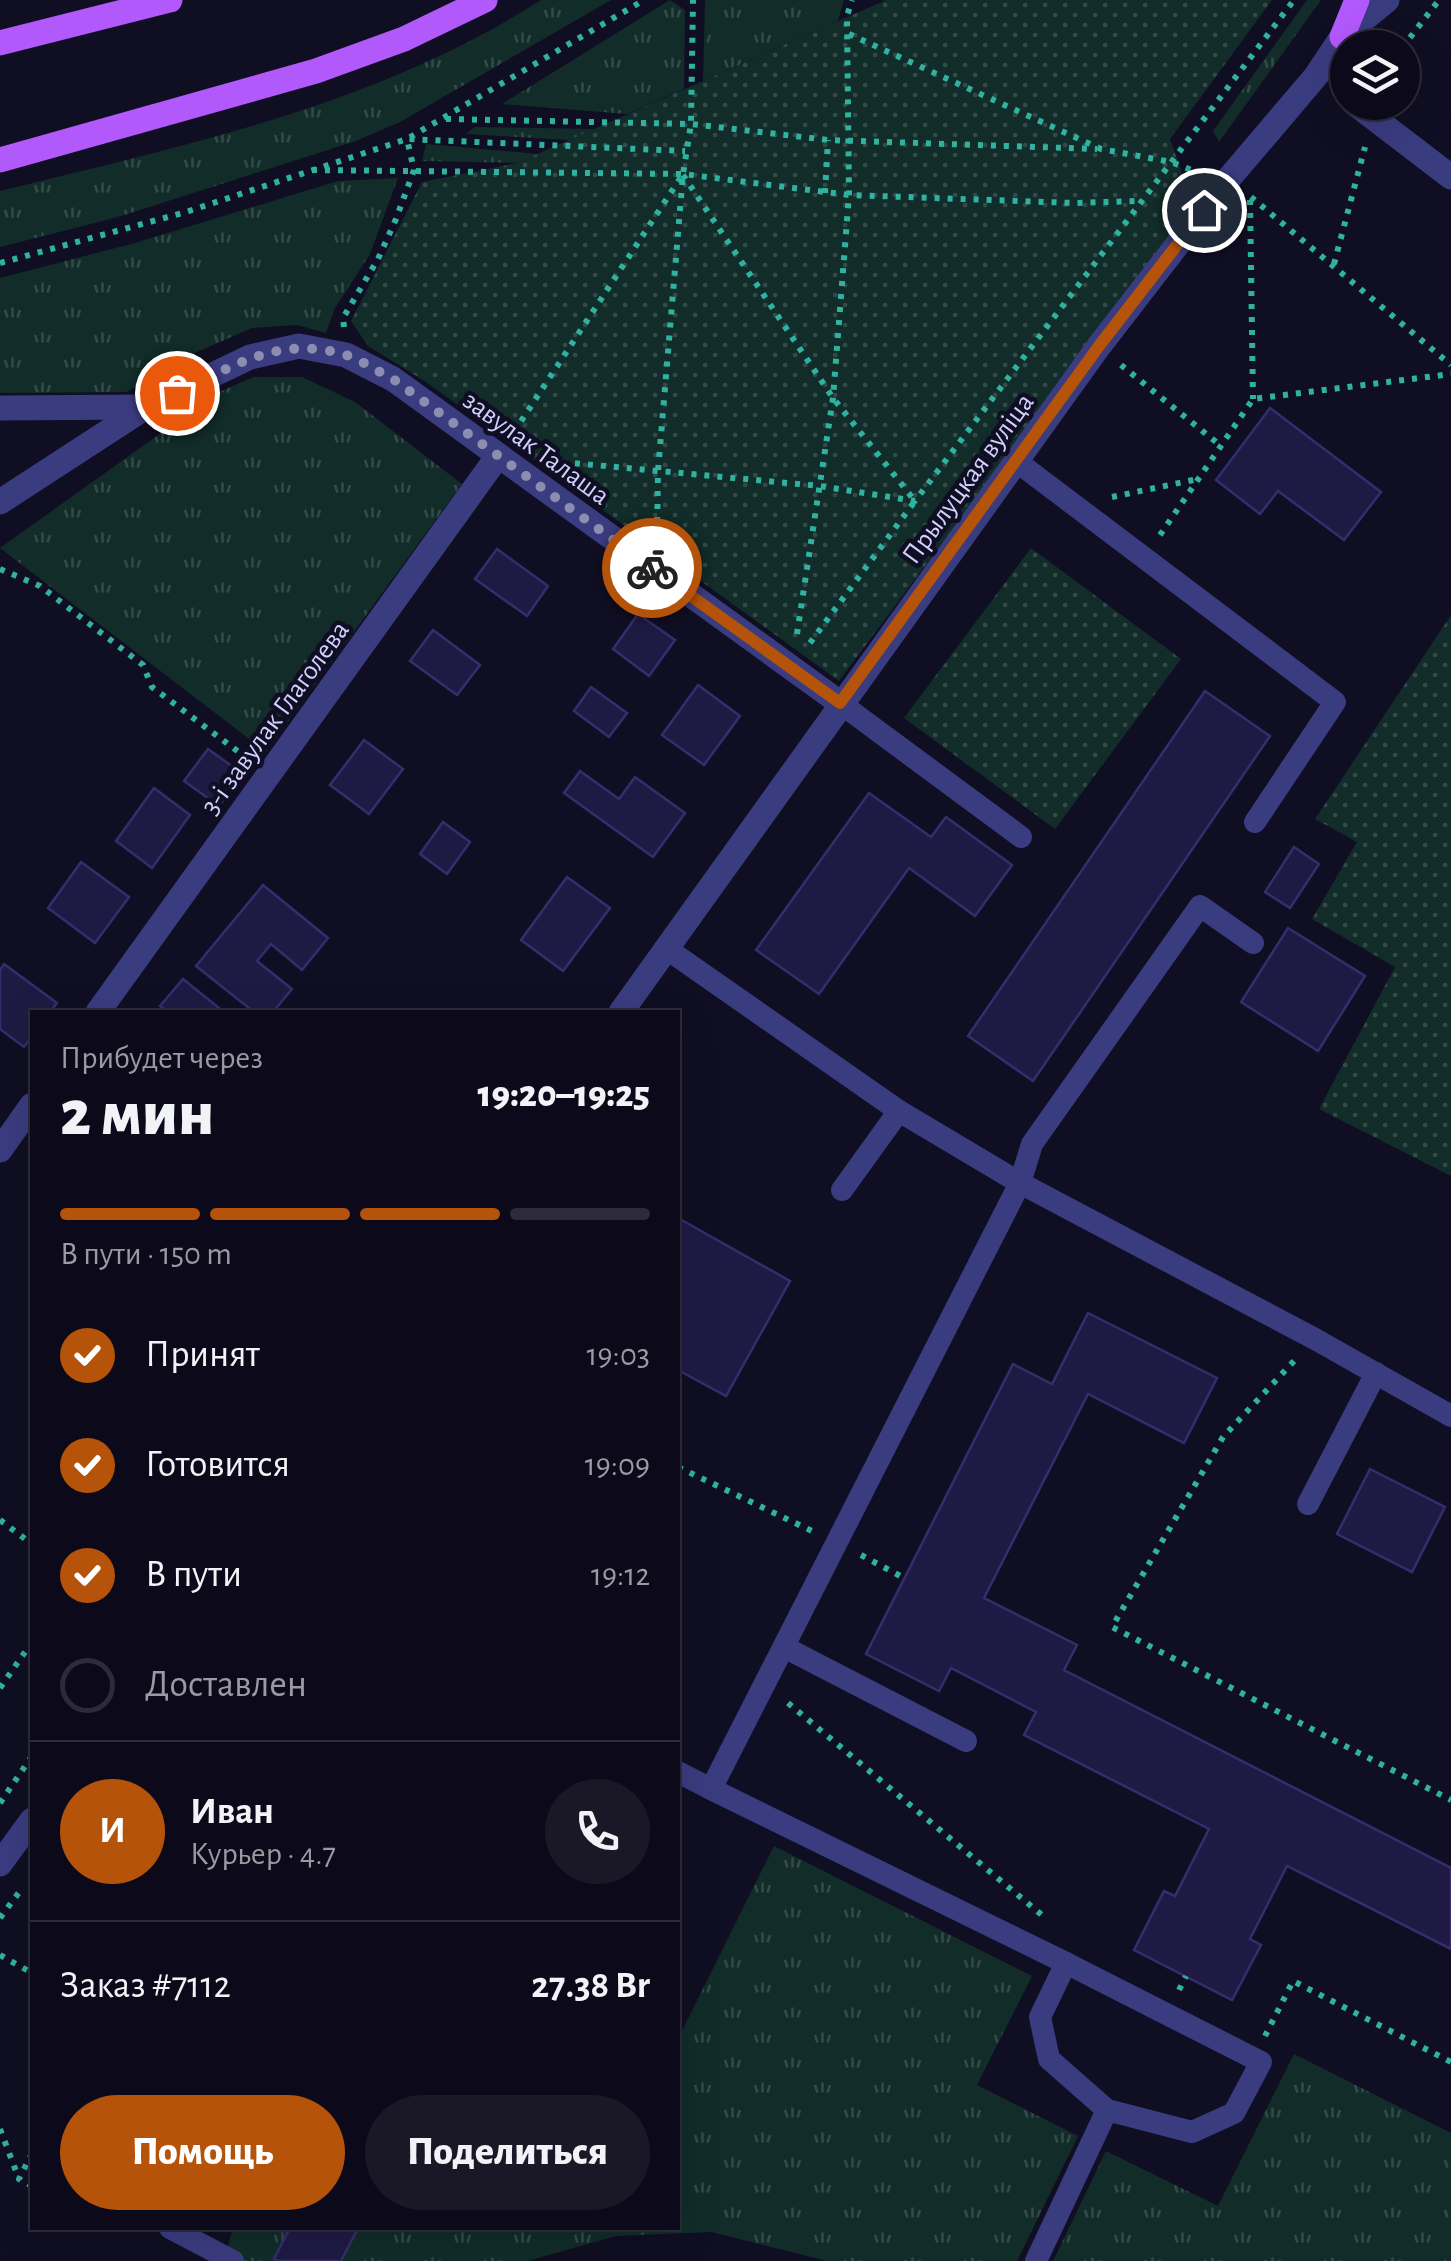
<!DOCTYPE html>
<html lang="ru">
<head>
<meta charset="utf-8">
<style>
	:root { --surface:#0c0a1a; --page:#1a1827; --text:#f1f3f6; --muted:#9a9aa2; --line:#2c2b39; --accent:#b45309 }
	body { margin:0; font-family:"Alegreya Sans",sans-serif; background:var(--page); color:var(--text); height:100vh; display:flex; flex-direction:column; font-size:38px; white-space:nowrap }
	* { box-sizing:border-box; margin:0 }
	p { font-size:32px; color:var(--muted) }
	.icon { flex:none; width:55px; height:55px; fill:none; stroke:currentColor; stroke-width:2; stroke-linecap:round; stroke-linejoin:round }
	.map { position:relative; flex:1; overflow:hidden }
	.drawer { position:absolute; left:30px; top:1010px; width:650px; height:1220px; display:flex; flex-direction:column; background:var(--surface); border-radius:0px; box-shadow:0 10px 40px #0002,0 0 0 2px var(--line) }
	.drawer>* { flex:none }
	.fabs { position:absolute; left:1330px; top:30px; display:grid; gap:20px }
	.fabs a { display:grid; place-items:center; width:90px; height:90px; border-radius:50%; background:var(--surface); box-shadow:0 10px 40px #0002,0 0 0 2px var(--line); font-size:50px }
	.pin { position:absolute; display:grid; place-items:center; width:85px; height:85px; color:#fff; margin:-42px; border:5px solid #fff; border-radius:50%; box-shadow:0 2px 10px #0007 }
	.courier { position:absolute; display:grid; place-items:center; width:100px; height:100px; margin:-50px; border:8px solid #b45309; border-radius:50%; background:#fff; color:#222; box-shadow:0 2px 12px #0007 }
	.headline em { font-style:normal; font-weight:800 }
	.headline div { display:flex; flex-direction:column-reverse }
	.headline { display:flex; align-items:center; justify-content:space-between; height:170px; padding:0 30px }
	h1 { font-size:65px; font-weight:800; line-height:75px }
	.bar { display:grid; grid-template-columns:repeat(4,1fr); gap:15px 10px; align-content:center; height:120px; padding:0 30px }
	.bar i { height:12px; border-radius:8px; background:var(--line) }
	.bar .on { background:var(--accent) }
	.bar p { grid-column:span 4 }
	.line { display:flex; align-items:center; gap:25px; padding:0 30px; border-top:2px solid var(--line) }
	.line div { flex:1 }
	.round { display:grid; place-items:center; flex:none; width:105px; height:105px; border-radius:52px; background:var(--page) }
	ol { padding:0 30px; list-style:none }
	li { display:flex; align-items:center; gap:30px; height:110px }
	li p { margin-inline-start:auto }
	li .icon { padding:10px; border-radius:50%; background:var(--accent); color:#fff; stroke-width:4 }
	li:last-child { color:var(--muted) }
	li i { width:55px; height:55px; border:5px solid var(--line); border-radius:50% }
	.cta { display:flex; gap:20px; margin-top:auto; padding:20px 30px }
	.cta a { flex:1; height:115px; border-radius:60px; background:var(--accent); color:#fff; font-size:40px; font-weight:800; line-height:115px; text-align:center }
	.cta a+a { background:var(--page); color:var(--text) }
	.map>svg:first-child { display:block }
	.grass { fill:url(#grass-tufts) }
	.park { fill:url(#park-dots) }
	.building { fill:#1f1a43; stroke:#352d6e; stroke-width:2.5 }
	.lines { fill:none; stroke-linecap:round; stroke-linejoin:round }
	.path { stroke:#30b2a0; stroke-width:6; stroke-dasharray:5 8; stroke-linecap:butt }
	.lane { stroke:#3a3c80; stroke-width:22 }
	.street { stroke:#3a3c80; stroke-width:25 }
	.primary { stroke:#b259fc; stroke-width:25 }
	.done { stroke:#8d8cb1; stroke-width:10; stroke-dasharray:0 18 }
	.route { stroke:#b45309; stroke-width:12 }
	.labels { text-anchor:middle; stroke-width:9; stroke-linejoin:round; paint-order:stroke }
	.street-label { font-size:28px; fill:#d1d0fe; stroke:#100e22 }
</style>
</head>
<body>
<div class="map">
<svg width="1451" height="2261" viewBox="0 0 1451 2261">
	<defs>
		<pattern id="grass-tufts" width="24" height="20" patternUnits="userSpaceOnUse" patternTransform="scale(2.5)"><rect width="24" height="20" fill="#112c29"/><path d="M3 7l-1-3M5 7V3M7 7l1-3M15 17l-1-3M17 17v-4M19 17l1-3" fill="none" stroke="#334a49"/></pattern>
		<pattern id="park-dots" width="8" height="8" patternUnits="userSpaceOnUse" patternTransform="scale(2.5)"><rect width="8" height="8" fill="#112c29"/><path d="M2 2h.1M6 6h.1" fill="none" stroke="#334a49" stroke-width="1.8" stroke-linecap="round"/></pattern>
	</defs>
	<rect width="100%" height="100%" fill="#100e22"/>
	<!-- grass -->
	<g class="grass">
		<path d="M541,0h70l-211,122 -44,19 -238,76 -118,30v-56c187,-46 377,-86 541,-191z"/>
		<polygon points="670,0 685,10 684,89 627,114 502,104"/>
		<polygon points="705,0 844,0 838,21 703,81"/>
		<polygon points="1307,0 1321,0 1219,142 1213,131"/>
		<polygon points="475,127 594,129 570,140 466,134"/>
		<polygon points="426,144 539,154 517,163 422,161"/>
		<polygon points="398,178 370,254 335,308 326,333 297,325 252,328 190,355 127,392 0,393 0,278 135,243 338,181"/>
		<polygon points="253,377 302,377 355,402 462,484 266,752 0,548 217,393"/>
		<polygon points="774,1846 1032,1976 977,2085 1078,2136 1017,2261 827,2261 711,2232 616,2236 527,2261 224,2261 233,2228 678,2228 678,2039"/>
		<polygon points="1294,2054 1451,2133 1451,2261 1053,2261 1106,2151 1218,2206"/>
	</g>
	<!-- park -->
	<g class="park">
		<polygon points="886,0 1272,0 1170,139 1194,206 839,681 426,382 368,346 351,321 422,182 517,163"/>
		<polygon points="1031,548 1181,659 1055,829 904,718"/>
		<polygon points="1451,615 1451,1176 1319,1109 1395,967 1312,919 1357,842 1315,819"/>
	</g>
	<!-- building -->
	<g class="building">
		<polygon points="1270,408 1381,492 1344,540 1278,491 1260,514 1216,480"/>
		<polygon points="497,549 548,586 527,616 475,579"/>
		<polygon points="638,614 675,640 649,676 613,649"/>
		<polygon points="433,630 480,665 457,695 410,661"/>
		<polygon points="698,685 740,716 704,765 662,735"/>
		<polygon points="591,687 627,713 609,737 574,711"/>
		<polygon points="1205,691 1270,736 1033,1081 968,1036"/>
		<polygon points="364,740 403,769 369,814 330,785"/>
		<polygon points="208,749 243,774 219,806 184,781"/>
		<polygon points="580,771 619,799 635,777 685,813 653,857 564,793"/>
		<polygon points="154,788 190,815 152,868 116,841"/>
		<polygon points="869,793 931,837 946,817 1012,865 975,916 909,868 819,994 756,950"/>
		<polygon points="443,822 470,842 447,874 420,854"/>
		<polygon points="1294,847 1319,864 1290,908 1265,892"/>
		<polygon points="81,862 129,897 95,943 48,908"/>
		<polygon points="567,877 610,908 563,971 521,940"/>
		<polygon points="263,885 328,938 302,970 271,944 257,961 292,989 273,1012 254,1012 196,966"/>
		<polygon points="1288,928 1365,976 1318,1051 1241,1002"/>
		<polygon points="4,964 57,1003 50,1012 32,1012 32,1036 24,1047 0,1029 0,970"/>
		<polygon points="183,979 224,1012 168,1012 160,1006"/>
		<polygon points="678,1218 790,1281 726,1396 678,1370"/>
		<polygon points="1088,1313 1217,1378 1184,1443 1088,1394 984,1598 1077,1645 1064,1670 1451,1868 1451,1949 1287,1866 1250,1939 1261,1945 1232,2000 1134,1950 1164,1891 1175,1896 1209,1829 1024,1735 1036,1712 951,1668 939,1691 866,1654 1013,1364 1052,1384"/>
		<polygon points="1370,1469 1445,1507 1412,1572 1337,1534"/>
		<polygon points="290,2228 358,2228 341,2261 278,2261 274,2259"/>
	</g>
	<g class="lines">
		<!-- path -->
		<g class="path">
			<polyline points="849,34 1101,149 1171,162 1199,173"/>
			<polyline points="1402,48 1439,0"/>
			<polyline points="446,119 691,124 828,140 1097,149"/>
			<polyline points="312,170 683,174 849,195 1075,203 1138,201"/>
			<polyline points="683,175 833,398 915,501 810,643"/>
			<polyline points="825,193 828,140"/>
			<polyline points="1251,197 1451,365"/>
			<polyline points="1250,200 1253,399"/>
			<polyline points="0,263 186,212 407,139 644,0"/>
			<polyline points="1334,264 1365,147"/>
			<polyline points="344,327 343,318 378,259 396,219 414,170 407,139 685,151"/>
			<polyline points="1121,365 1221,446"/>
			<polyline points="514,432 683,174"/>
			<polyline points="562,462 820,486 915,501 1294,0"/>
			<polyline points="1112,497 1198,479"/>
			<polyline points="657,535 658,471 683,174 691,124 693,0"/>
			<polyline points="1160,535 1253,399 1451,374"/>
			<polyline points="0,569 40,586 143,665 152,687 244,756"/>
			<polyline points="797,634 833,398 849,195 847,16 852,0"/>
			<polyline points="1294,1361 1223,1437 1112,1627 1451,1800"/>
			<polyline points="678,1467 814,1532"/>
			<polyline points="0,1520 32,1544"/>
			<polyline points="861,1555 904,1578"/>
			<polyline points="0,1688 25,1652"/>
			<polyline points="788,1703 1043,1916"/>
			<polyline points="0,1803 32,1756"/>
			<polyline points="0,1918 23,1887"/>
			<polyline points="0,1955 32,1973"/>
			<polyline points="1179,1990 1186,1976"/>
			<polyline points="1265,2036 1293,1981 1451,2062"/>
			<polyline points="0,2129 19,2179"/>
			<polyline points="32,2153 19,2179 32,2186"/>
		</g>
		<!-- lane -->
		<g class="lane">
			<polyline points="1016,461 1335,702 1255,822"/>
			<polyline points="840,703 1021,837"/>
			<polyline points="1253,943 1200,906 1032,1144 1020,1183 1315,1339 1451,1416"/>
			<polyline points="667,949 899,1111 1020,1183 711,1789 678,1772"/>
			<polyline points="842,1190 899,1111"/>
			<polyline points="1308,1504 1376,1373"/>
			<polyline points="784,1647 966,1741"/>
			<polyline points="711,1789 1066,1963"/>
			<polygon points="1066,1963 1261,2062 1234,2113 1192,2132 1107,2110 1049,2059 1040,2017"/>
			<polyline points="170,2228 233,2261"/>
			<polyline points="1036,2261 1107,2110"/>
		</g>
		<!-- street -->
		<g class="street">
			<polyline points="1353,102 1451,177"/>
			<polyline points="0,408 145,407"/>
			<polyline points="0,502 146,407 250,357 299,346 346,355 393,379 840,703"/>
			<polyline points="98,1012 498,456"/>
			<polyline points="621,1012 1099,346 1225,183 1316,76 1342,37 1387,0"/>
			<polyline points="0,1150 32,1105"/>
			<polyline points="0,1864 32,1820"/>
		</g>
		<!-- primary -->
		<g class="primary">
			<polyline points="1342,37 1357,0"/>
			<polyline points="0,43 170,0"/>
			<polyline points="0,160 316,71 404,39 485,0"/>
		</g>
	</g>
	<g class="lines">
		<!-- done -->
		<path class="done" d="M177,393c58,-27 99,-57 166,-39 17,5 34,17 50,25l259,189"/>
		<!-- route -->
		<polyline class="route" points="652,568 840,703 1099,346 1204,210"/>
	</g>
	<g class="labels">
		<!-- street labels -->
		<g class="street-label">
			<text transform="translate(537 447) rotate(36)" y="10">завулак Талаша</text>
			<text transform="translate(967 478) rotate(-54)" y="10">Прылуцкая вуліца</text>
			<text transform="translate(274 717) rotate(-54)" y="10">3-і завулак Глаголева</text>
		</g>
	</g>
</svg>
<div class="fabs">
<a><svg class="icon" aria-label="layers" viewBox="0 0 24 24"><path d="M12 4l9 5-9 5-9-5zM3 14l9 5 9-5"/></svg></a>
</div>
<div class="pin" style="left:177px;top:393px;background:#ea580c"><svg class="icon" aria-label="bag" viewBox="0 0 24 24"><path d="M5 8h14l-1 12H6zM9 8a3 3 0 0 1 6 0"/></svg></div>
<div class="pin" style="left:1204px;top:210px;background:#1f2937"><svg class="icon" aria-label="home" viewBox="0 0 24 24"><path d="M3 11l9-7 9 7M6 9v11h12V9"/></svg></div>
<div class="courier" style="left:652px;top:568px"><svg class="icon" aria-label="bike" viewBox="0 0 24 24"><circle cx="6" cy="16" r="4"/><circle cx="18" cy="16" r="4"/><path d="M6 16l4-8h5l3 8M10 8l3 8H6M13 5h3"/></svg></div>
<section class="drawer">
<div class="headline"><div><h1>2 мин</h1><p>Прибудет через</p></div><em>19:20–19:25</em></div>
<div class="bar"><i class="on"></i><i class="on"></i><i class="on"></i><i></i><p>В пути · 150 m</p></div>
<ol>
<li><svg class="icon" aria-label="check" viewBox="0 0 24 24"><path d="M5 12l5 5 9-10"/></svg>Принят<p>19:03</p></li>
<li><svg class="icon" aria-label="check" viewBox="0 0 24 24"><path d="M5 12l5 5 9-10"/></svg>Готовится<p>19:09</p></li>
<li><svg class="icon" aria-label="check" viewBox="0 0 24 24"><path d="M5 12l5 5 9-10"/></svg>В пути<p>19:12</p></li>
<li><i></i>Доставлен</li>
</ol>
<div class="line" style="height:180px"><b class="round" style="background:var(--accent);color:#fff">И</b><div><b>Иван</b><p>Курьер · 4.7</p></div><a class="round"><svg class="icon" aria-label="phone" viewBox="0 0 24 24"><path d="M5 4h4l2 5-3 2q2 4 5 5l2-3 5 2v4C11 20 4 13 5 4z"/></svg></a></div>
<div class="line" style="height:130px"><div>Заказ #7112</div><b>27.38 Br</b></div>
<div class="cta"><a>Помощь</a><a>Поделиться</a></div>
</section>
</div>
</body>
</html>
